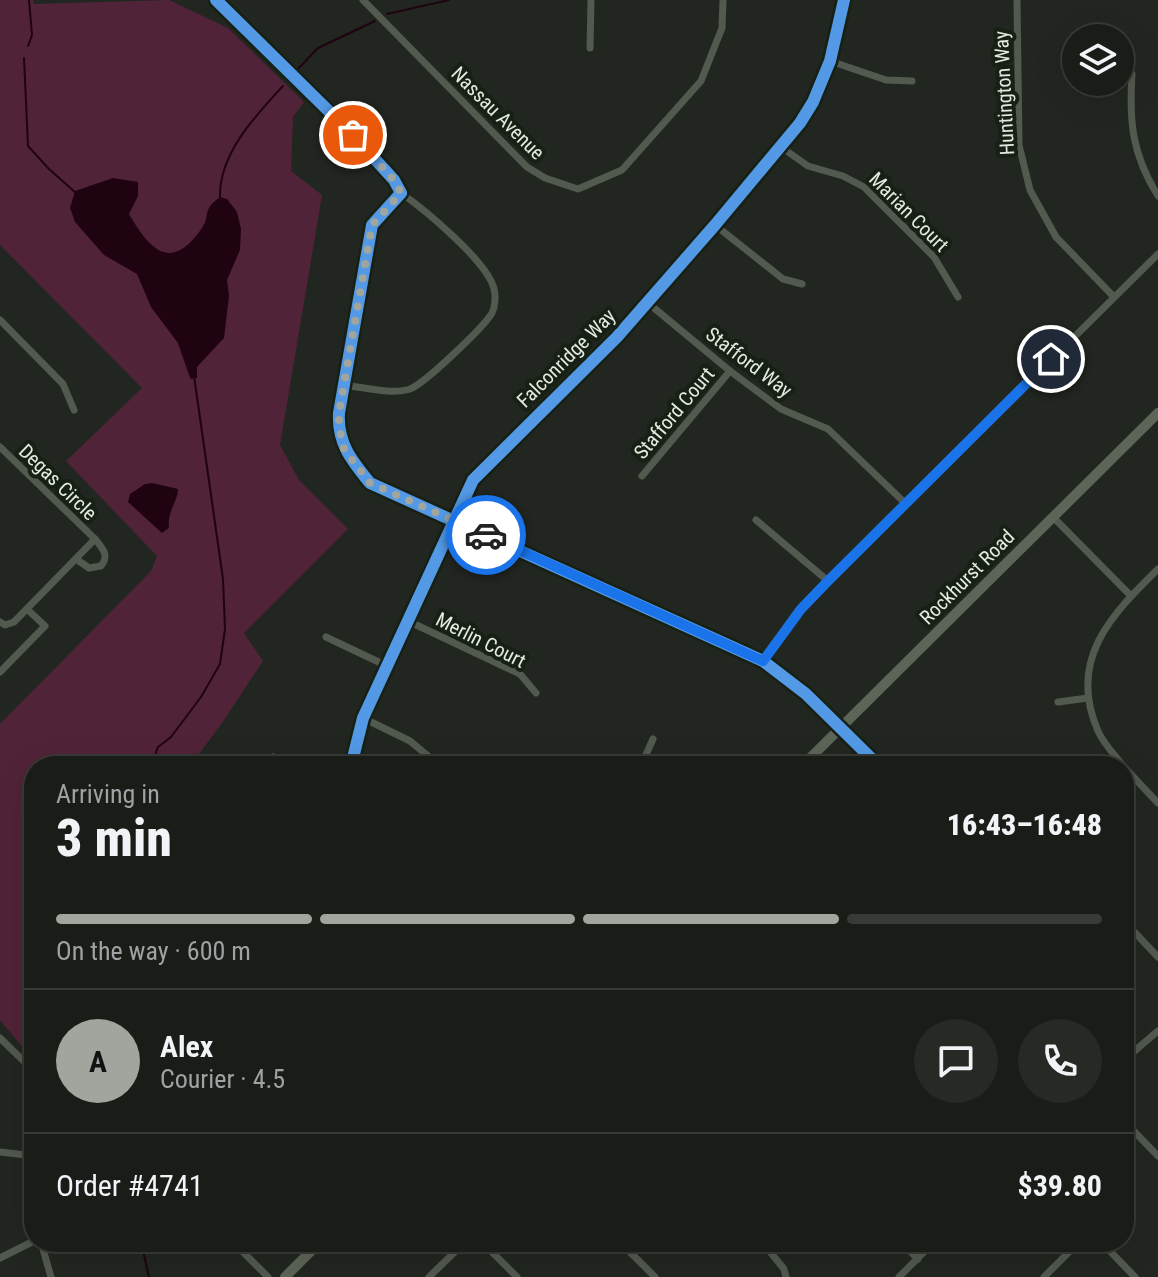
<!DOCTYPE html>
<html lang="en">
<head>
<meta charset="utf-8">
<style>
	:root { --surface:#1a1c18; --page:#272925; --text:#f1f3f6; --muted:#9fa1a2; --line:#383a37; --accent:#a0a59e }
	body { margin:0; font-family:"Roboto Condensed",sans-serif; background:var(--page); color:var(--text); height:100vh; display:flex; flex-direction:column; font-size:30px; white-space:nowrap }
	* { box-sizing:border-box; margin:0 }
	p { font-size:26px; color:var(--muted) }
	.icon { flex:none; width:44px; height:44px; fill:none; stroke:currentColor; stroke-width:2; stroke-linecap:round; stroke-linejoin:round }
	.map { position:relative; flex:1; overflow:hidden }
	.sheet { position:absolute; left:24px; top:756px; width:1110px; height:496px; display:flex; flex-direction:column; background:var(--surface); border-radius:32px; box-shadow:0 8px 32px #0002,0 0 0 2px var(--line) }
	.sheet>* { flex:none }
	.buttons { position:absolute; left:1062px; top:24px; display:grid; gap:16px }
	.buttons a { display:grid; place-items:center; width:72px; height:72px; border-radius:50%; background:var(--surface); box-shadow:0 8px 32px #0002,0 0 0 2px var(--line); font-size:40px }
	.pin { position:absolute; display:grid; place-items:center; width:68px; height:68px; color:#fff; margin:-34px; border:4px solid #fff; border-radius:50%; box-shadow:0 2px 8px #0007 }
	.courier { position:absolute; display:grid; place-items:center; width:80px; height:80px; margin:-40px; border:6px solid #1a73e8; border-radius:50%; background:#fff; color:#222; box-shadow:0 2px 10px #0007 }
	.overview em { font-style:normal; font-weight:800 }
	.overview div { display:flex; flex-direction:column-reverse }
	.overview { display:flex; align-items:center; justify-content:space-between; height:136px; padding:0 32px }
	h1 { font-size:52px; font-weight:800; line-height:60px }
	.bar { display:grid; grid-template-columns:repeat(4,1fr); gap:12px 8px; align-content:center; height:96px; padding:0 32px }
	.bar i { height:10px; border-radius:6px; background:var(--line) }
	.bar .on { background:var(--accent) }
	.bar p { grid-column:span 4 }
	.line { display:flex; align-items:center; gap:20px; padding:0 32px; border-top:2px solid var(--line) }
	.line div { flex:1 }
	.round { display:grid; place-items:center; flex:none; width:84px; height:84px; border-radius:42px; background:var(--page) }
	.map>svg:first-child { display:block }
	.green { fill:#512338 }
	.water { fill:#200310 }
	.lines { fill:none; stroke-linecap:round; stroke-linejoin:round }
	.stream { stroke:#200310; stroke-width:2 }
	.street { stroke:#52594f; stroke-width:7 }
	.secondary { stroke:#5c6557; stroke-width:10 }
	.cycleway-casing { stroke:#172014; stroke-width:17 }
	.cycleway { stroke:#5399e6; stroke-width:12 }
	.done { stroke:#a0a59e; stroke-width:8; stroke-dasharray:0 14.4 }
	.route { stroke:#1a73e8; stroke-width:10 }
	.labels { text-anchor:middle; stroke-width:8; stroke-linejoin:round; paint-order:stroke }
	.street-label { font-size:20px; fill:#e4eae2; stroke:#172014 }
</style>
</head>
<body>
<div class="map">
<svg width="1158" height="1277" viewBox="0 0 1158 1277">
	<rect width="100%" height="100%" fill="#222620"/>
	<!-- green -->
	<polygon class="green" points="0,0 33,0 34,4 169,0 228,28 304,102 293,117 291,171 322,195 280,445 299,480 348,529 244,633 263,661 222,723 190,766 34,766 34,1048 25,1050 0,1020 0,724 151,571 157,556 66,461 142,388 0,245"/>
	<!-- water -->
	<g class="water">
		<path d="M113,178l25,4v14l-9,18c21,36 42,59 73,14 9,-14 -1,-17 18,-31l7,2 10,13 4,17 -1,21 -13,30 2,16 -5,42 -27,29v11l-6,1 -2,-4 -11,-32 -27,-36 -14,-33 -33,-19 -29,-33 -5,-14 5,-17z"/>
		<path d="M152,483l26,6c-1,15 -11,22 -9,39l-7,5 -34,-31 2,-8 15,-10z"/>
	</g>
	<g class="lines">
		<!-- stream -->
		<g class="stream">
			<polyline points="387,14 449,0"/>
			<polyline points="28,46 32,35 29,0"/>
			<polyline points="24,58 28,146 49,169 76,193"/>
			<polyline points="297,70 318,48 375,21"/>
			<path d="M220,197c-1,-43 35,-81 63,-111"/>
			<polyline points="151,766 158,747 171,737 201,697 220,664 225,629 223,579 194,376"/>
			<polyline points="141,1242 149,1277"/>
		</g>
		<!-- street -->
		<g class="street">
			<path d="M216,0l137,135 41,45 7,13 -29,32 -33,188c-2,30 13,48 31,70l393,178 43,33 73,72"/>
			<polyline points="363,0 527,167 545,178 578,189 622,170 701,81 722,28 723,0"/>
			<polyline points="1017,0 1019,145 1030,190 1056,237 1114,297"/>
			<polyline points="590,48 591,0"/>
			<polyline points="830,61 886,80 912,81"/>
			<path d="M1132,74c-3,48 0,80 26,122"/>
			<polyline points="343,145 353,135"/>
			<polyline points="781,147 808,166 843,176 864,187 934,257 958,297"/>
			<polyline points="715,225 783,279 802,284"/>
			<polyline points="648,303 730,371 781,409 828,429 906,504"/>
			<polyline points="0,320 63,384 74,410"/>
			<path d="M343,385c20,2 48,10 67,4 14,-5 74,-62 82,-76 3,-6 4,-16 2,-24 -6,-27 -69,-79 -93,-96"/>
			<polyline points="0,447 95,539 14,622 5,625 0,622"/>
			<polyline points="642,476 730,371"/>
			<polyline points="1053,517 1131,596"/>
			<polyline points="756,520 828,581"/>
			<path d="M76,559l13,9 12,-2c9,-11 1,-18 -6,-27"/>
			<polyline points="408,621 520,674 536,693"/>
			<polyline points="326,637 387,666"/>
			<polyline points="763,661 801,609 828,581 1158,254"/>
			<polyline points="0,672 45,626 27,609"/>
			<polyline points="1058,702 1088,698"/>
			<polyline points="363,718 410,741 440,766"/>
			<polyline points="273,757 281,766"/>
			<polyline points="351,766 363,718 473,480 617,337 715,225 800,123 813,102 830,61 844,0"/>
			<polyline points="641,766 653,739"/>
			<path d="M1123,766c-8,-11 -20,-23 -25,-35 -31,-71 13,-116 60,-162"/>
			<polyline points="1124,767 1158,803"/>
			<polyline points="1124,921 1158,957"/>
			<polyline points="0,1038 34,1071"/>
			<polyline points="1124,1060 1158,1031"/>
			<path d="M34,1114c-9,35 -9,65 0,101"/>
			<polyline points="1124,1121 1158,1156"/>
			<polyline points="0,1152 26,1155"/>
			<polyline points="41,1242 51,1277"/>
			<polyline points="233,1242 268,1277"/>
			<polyline points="482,1242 517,1277"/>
			<polyline points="620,1242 655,1277"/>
			<polyline points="762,1242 784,1269 786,1277"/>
			<polyline points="901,1242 918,1259"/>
			<polyline points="1092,1242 1107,1248 1135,1277"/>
			<polyline points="0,1258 34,1241"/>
			<polyline points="429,1277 465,1242"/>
			<polyline points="899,1277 934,1242"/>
			<polyline points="1044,1277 1073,1248 1086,1242"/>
		</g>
		<!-- secondary -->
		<g class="secondary">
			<polyline points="802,766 1158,413"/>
			<polyline points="285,1277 320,1242"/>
		</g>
		<!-- cycleway casing -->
		<g class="cycleway-casing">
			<g id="cycleway">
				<path d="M216,0l137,135 41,45 7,13 -29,32 -33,188c-2,30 13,48 31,70l393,178 43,33 73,72"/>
				<polyline points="351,766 363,718 473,480 617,337 715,225 800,123 813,102 830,61 844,0"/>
			</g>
		</g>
		<!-- cycleway -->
		<use href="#cycleway" class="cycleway"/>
	</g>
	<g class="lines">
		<!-- done -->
		<polyline class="done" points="353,135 394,180 401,193 372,225 339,413 339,427 344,449 370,483 486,535"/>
		<!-- route -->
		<polyline class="route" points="486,535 763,661 801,609 828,581 1051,359"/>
	</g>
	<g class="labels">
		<!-- street labels -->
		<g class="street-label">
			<text transform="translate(1004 93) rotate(-93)" y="7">Huntington Way</text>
			<text transform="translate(498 113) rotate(45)" y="7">Nassau Avenue</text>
			<text transform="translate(909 212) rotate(45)" y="7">Marian Court</text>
			<text transform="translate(566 358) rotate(-45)" y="7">Falconridge Way</text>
			<text transform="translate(749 362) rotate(37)" y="7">Stafford Way</text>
			<text transform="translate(674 413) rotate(-50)" y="7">Stafford Court</text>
			<text transform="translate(58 482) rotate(44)" y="7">Degas Circle</text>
			<text transform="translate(967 577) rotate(-45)" y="7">Rockhurst Road</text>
			<text transform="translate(481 640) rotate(27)" y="7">Merlin Court</text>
		</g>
	</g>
</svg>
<div class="buttons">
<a><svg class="icon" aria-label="layers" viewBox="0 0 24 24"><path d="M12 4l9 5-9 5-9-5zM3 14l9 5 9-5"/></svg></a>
</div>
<div class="pin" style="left:353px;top:135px;background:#ea580c"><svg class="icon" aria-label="bag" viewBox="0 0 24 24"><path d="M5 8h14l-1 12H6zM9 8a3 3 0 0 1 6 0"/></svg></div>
<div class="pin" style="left:1051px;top:359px;background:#1f2937"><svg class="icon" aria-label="home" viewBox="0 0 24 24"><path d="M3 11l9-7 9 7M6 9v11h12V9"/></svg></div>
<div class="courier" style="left:486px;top:535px"><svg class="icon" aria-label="car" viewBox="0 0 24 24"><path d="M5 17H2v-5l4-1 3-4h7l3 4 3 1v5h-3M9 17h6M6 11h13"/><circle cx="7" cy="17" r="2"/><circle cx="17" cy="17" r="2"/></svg></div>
<section class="sheet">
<div class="overview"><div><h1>3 min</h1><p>Arriving in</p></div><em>16:43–16:48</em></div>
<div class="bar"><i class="on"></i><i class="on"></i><i class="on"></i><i></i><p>On the way · 600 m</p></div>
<div class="line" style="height:144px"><b class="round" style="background:var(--accent);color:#111">A</b><div><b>Alex</b><p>Courier · 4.5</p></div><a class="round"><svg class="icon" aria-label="chat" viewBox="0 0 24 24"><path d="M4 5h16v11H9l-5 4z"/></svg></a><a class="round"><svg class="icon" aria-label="phone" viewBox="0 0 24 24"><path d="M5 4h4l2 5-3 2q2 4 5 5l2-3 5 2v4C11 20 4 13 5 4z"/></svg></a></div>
<div class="line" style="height:104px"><div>Order #4741</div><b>$39.80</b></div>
</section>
</div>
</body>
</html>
